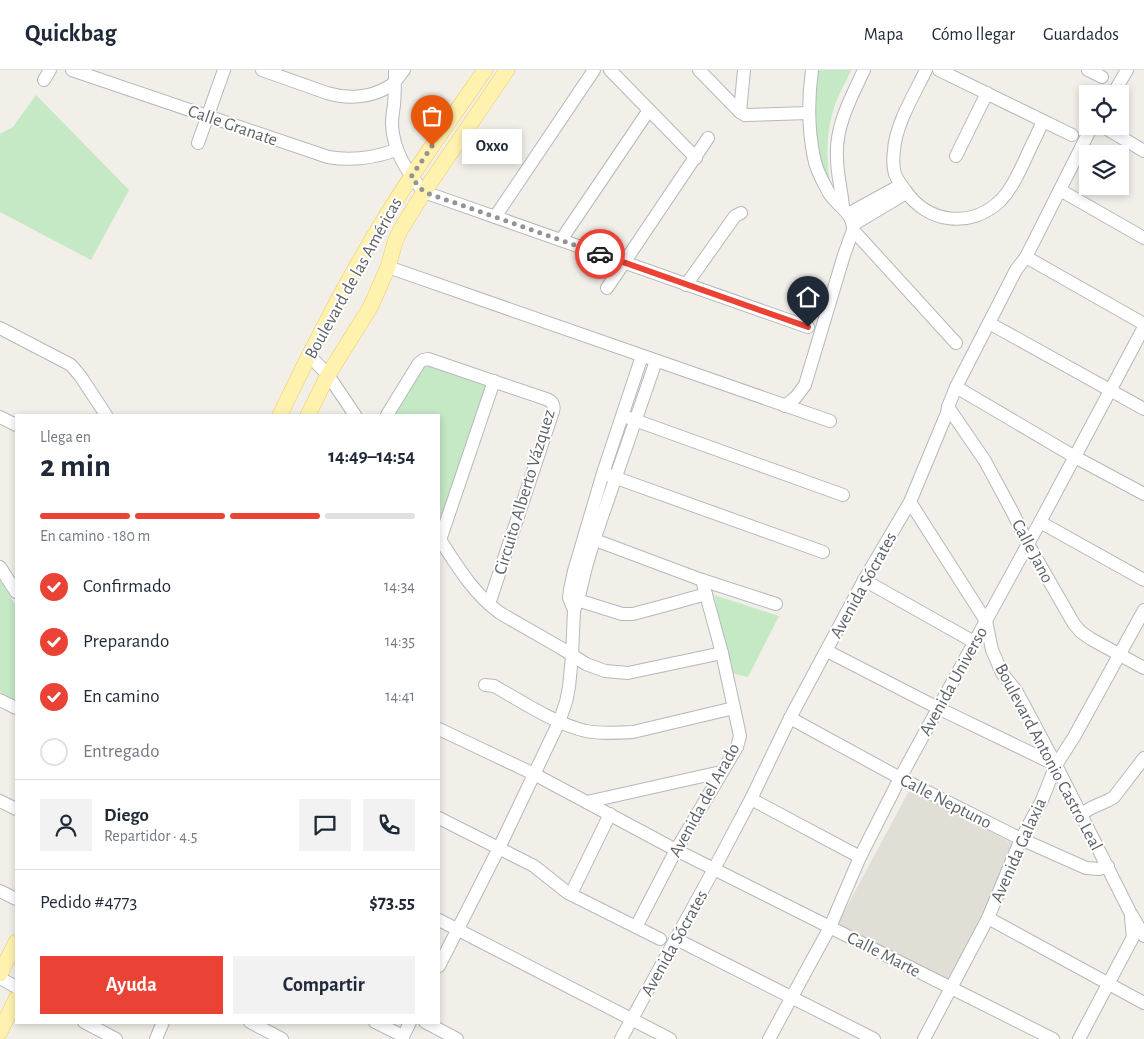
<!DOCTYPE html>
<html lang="es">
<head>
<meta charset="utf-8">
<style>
	:root { --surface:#fff; --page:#f2f2f3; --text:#1f2937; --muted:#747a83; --line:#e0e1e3; --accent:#ea4335 }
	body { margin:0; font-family:"Alegreya Sans",sans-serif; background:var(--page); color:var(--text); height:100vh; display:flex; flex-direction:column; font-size:19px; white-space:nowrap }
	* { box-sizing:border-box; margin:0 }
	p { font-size:16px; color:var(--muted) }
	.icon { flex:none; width:28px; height:28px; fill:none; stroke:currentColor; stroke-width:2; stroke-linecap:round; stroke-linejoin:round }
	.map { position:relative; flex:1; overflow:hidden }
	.panel { position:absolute; left:15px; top:344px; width:425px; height:610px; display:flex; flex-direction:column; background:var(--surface); border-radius:0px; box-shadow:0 2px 8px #0003 }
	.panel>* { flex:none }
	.fabs { position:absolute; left:1079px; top:15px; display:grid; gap:10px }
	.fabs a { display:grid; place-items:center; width:50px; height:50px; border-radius:0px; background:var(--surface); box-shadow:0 2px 8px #0003; font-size:25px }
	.pin { position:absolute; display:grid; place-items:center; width:42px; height:42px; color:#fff; margin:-51px -21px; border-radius:50% 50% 50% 0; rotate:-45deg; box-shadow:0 0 5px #0007 }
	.pin .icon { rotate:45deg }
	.courier { position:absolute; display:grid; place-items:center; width:50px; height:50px; margin:-25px; border:4px solid #ea4335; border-radius:50%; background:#fff; color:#222; box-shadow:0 1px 6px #0007 }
	.bubble { position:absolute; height:35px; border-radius:0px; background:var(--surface); box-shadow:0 2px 8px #0003; font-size:16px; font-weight:700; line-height:35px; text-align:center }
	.summary em { font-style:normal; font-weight:700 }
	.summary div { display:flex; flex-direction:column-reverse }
	.summary { display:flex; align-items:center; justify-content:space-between; height:85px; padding:0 25px }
	h1 { font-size:32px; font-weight:700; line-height:38px }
	.bar { display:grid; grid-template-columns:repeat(4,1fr); gap:8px 5px; align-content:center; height:60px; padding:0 25px }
	.bar i { height:6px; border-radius:4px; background:var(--line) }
	.bar .selected { background:var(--accent) }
	.bar p { grid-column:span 4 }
	.line { display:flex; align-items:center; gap:12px; padding:0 25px; border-top:1px solid var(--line) }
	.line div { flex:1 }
	.round { display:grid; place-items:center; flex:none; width:52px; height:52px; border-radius:0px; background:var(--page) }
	ol { padding:0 25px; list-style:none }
	li { display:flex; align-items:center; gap:15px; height:55px }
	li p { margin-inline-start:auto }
	li .icon { padding:5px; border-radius:50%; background:var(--accent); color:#fff; stroke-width:4 }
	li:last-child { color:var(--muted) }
	li i { width:28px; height:28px; border:2px solid var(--line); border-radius:50% }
	.button { display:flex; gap:10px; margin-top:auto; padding:10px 25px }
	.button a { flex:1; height:58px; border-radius:0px; background:var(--accent); color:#fff; font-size:20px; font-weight:700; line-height:58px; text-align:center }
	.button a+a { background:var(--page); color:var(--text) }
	header { display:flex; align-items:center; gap:30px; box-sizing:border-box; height:70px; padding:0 25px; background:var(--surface); border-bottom:1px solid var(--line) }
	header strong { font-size:24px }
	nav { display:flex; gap:28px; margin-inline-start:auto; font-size:18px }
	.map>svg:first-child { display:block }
	.education { fill:#e1ded6 }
	.green { fill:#c5e8c5 }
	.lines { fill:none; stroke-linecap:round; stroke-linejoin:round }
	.minor-casing { stroke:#b5b8bc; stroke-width:14 }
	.major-casing { stroke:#f2c960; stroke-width:16 }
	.minor { stroke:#fff; stroke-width:12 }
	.major { stroke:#fff2af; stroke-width:15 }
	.done { stroke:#929495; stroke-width:5; stroke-dasharray:0 9 }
	.route { stroke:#ea4335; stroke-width:6 }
	.labels { text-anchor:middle; stroke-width:4; stroke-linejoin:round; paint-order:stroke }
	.street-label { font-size:18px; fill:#5f6368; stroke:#fff }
</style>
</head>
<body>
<header>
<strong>Quickbag</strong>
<nav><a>Mapa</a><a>Cómo llegar</a><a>Guardados</a></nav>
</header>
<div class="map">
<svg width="1144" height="969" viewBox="0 0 1144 969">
	<rect width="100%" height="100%" fill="#f1efe8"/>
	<!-- education -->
	<polygon class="education" points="910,719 1019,777 947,915 836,857"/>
	<!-- green -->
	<g class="green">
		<path d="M812,0h39c-5,12 -12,23 -16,35 -9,25 -9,51 -5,77l-9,-12 -12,-67z"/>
		<polygon points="36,25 129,120 91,190 0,142 0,64 13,57"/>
		<polygon points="424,294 487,314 439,455 439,345 389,345"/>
		<polygon points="0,510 16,536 16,630 0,622"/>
		<polygon points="714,525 779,546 748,607 731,603"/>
	</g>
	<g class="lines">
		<!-- minor casing -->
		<g class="minor-casing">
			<g id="minor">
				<path d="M72,0l256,87c23,4 46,1 68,-7"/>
				<path d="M262,0l65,23c20,6 43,5 61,-6 7,-3 11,-11 16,-17"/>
				<path d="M395,0c0,12 0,23 -1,35 -1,6 -2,13 -2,19 1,27 15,48 32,68l384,135"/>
				<polyline points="610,0 696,88"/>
				<polyline points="699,0 740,42 745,45 808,43"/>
				<path d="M812,0c-4,29 -4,59 2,88 2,12 9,24 15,35 8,13 25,20 24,37l103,113"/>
				<path d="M926,0c-11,23 -31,55 -32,81 -1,7 -1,16 1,23 2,5 6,11 10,16 22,33 65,39 95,11 11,-11 17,-25 24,-39 6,-14 13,-27 19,-41"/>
				<polyline points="939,0 1072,65"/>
				<polyline points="1088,0 1102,7"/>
				<polyline points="44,10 50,0"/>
				<polyline points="1113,24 1127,0"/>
				<polyline points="740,42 744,0"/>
				<polyline points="1102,56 1144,81"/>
				<polyline points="198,73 224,0"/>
				<polyline points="956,86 987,23"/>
				<polyline points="1060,120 1144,168"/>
				<path d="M843,138c-1,-17 -6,-33 -6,-50 -2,-32 14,-60 27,-88"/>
				<polyline points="848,144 901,115"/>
				<polyline points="495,147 594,0"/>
				<polyline points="854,154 906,123"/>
				<polyline points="561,170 649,40"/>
				<polyline points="1026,187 1144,254"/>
				<polyline points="388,197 830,351"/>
				<polyline points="686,215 735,146 741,143"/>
				<polyline points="607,218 708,68"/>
				<polyline points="989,253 1144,339"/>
				<polyline points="0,258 71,295 81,307 106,345"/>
				<polyline points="309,285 328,305 355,345"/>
				<polyline points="956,317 1075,387 1144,424"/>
				<polyline points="785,336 796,327 805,315 844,185 853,160"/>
				<polyline points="948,337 985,391 1013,443 1028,474 1074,554 1081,562 1091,569 1144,598"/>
				<path d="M387,345l32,-52 4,-3 5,-1 118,40c6,2 9,6 7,12l-64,193"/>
				<polyline points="0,347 16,355"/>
				<polyline points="629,348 843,425"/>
				<polyline points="608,405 823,482"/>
				<polyline points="910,432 986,551 992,580 1002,603 1017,622 1056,695 1130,842 1144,866"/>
				<polyline points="1040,452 1144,510"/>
				<polyline points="587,467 702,510 776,534"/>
				<path d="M439,468c18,28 34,55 61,75l61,35 25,16 19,7 23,2 94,-20"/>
				<polyline points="440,470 494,311"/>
				<polyline points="0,497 16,522"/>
				<polyline points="864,510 974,572"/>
				<polyline points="571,528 622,544 633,544 674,533 706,524"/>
				<polyline points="574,540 569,528 570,520 574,501 603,403 642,286"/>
				<polyline points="827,581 938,638 1056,695"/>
				<path d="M485,615l9,1c27,15 61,38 92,45 15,3 31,2 47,1l101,-24"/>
				<polyline points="0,630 16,638"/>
				<polyline points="790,648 900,708 1021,769 1086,798 1099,799 1108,796"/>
				<polyline points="439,659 534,704 676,780 1053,969"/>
				<polyline points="751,729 860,787"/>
				<polyline points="0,731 16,739"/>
				<polyline points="587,732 721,702"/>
				<polyline points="1080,745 1091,738 1109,730 1114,727 1144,688"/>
				<polyline points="439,748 534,796 568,823 660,869"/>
				<polyline points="0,821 16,829"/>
				<polyline points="571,824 610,744"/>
				<polyline points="988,848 1144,933"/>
				<polyline points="439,850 670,969"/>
				<polyline points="636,857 676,780 737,677 740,666 734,638 722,583 702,510"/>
				<polyline points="676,869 874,969"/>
				<polyline points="439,896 499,778 559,652 566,632 569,617 572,586 574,540 578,530 586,497 594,470 656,291"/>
				<polyline points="0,908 16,917"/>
				<polyline points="84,952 116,969"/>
				<polyline points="250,952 282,969"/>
				<polyline points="375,952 403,966"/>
				<polyline points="425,952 457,969"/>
				<polyline points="156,969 163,952"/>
				<polyline points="402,969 410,952"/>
				<polyline points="621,969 714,799 751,729 790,648 864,510 910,432 947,343 948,337 956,317 1016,200 1026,187 1092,56"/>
				<polyline points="769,969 830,857 860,787 900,708 1040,452 1144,257"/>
				<polyline points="924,969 988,848 1021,769 1042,730 1056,695 1074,667 1144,540"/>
				<polyline points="1079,969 1133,867 1131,848"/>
			</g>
		</g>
		<!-- major casing -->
		<g class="major-casing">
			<g id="major">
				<path d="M280,345c32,-67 66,-134 105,-197 31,-51 66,-99 100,-148"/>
				<polyline points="308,345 328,305 371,236 388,197 395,172 401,159 424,122 507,0"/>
				<polyline points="0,904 16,872"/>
				<polyline points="0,962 16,929"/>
			</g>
		</g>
		<!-- minor -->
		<use href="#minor" class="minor"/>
		<!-- major -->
		<use href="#major" class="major"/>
	</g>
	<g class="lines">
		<!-- done -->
		<polyline class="done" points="432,76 411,107 424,122 600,184"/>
		<!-- route -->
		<polyline class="route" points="600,184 808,257"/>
	</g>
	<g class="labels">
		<!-- street labels -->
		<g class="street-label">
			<text transform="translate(233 55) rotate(19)" y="6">Calle Granate</text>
			<text transform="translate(353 208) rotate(-61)" y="6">Boulevard de las Américas</text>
			<text transform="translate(524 422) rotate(-73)" y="6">Circuito Alberto Vázquez</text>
			<text transform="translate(1033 481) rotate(62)" y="6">Calle Jano</text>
			<text transform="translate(863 515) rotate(-61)" y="6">Avenida Sócrates</text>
			<text transform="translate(953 611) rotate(-61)" y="6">Avenida Universo</text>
			<text transform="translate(1049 687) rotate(62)" y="6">Boulevard Antonio Castro Leal</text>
			<text transform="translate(704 730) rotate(-61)" y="6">Avenida del Arado</text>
			<text transform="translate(946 731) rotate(27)" y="6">Calle Neptuno</text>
			<text transform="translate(1018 780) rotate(-66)" y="6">Avenida Galaxia</text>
			<text transform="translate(674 873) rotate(-61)" y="6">Avenida Sócrates</text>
			<text transform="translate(884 884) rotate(27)" y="6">Calle Marte</text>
		</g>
	</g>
</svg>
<div class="fabs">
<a><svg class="icon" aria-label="locate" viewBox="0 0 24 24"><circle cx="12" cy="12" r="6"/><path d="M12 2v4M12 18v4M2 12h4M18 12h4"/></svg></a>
<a><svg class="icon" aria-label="layers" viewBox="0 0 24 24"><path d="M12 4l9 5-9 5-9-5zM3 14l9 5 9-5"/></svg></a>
</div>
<div class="pin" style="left:432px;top:76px;background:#ea580c"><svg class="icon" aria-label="bag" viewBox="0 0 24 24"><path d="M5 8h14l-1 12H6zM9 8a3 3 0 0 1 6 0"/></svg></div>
<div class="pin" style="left:808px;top:257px;background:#1f2937"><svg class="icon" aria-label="home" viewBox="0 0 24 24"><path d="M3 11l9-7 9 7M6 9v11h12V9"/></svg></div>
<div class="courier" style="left:600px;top:184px"><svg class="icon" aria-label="car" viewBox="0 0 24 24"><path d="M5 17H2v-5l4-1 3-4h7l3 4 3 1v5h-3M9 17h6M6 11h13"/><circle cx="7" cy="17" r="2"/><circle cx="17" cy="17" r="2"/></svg></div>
<div class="bubble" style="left:462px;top:59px;width:60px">Oxxo</div>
<section class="panel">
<div class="summary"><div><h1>2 min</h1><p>Llega en</p></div><em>14:49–14:54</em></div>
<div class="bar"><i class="selected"></i><i class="selected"></i><i class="selected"></i><i></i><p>En camino · 180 m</p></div>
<ol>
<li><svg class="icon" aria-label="check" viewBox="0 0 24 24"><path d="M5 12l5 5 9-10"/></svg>Confirmado<p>14:34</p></li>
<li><svg class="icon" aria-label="check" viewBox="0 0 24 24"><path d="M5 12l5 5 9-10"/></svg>Preparando<p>14:35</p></li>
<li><svg class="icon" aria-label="check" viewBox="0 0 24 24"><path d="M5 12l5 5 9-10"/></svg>En camino<p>14:41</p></li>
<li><i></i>Entregado</li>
</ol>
<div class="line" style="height:90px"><a class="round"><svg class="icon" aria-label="person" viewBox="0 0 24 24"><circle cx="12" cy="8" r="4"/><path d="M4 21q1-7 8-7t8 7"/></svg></a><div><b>Diego</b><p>Repartidor · 4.5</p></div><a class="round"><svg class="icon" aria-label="chat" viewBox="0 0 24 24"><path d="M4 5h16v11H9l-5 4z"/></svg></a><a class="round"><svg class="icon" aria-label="phone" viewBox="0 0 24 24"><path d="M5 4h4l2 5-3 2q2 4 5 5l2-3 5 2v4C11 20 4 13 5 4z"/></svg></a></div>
<div class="line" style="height:65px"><div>Pedido #4773</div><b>$73.55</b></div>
<div class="button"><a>Ayuda</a><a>Compartir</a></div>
</section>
</div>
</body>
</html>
